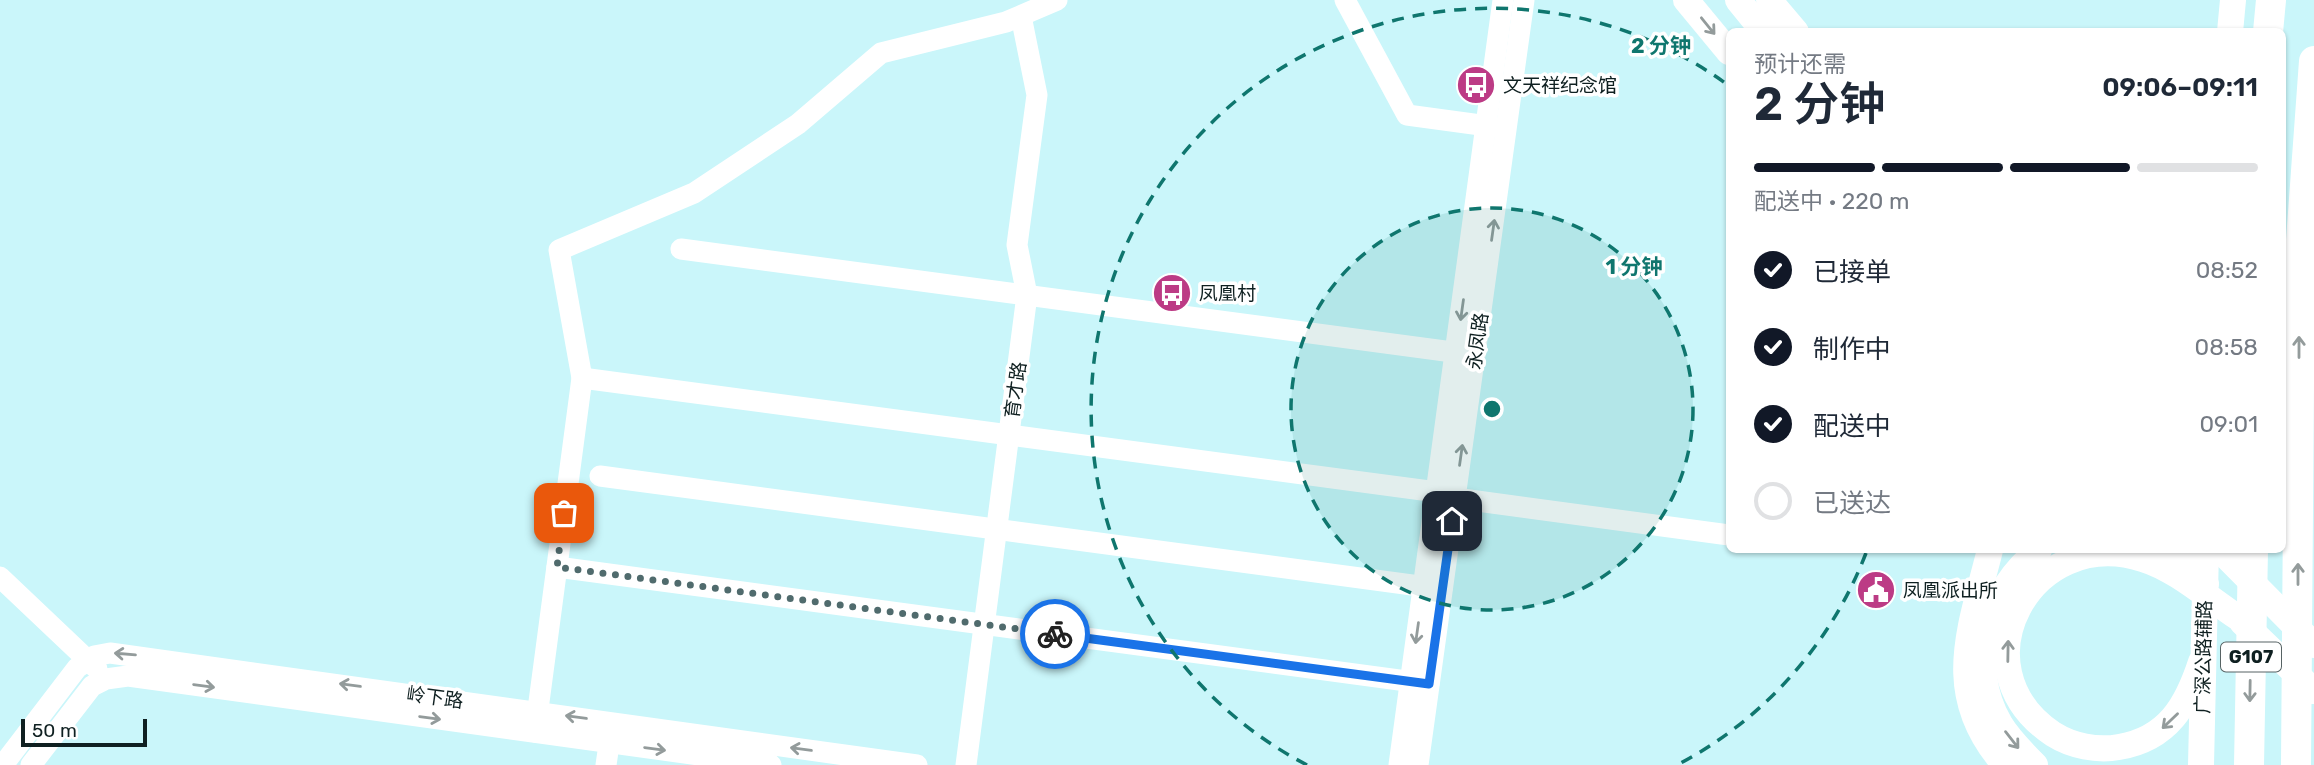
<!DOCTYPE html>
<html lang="zh">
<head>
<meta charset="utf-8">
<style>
	:root { --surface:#fff; --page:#f6f6f7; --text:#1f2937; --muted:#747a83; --line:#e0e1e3; --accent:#111827 }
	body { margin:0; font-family:Rubik,"Noto Sans SC",sans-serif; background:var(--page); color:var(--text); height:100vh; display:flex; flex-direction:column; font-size:26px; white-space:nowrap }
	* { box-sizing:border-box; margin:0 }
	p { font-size:23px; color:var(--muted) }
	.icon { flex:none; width:38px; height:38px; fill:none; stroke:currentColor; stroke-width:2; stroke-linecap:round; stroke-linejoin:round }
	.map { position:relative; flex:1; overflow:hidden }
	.side { position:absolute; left:1726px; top:28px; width:560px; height:525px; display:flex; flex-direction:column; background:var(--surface); border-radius:10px; box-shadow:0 2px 5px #0004 }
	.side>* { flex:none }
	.scale { position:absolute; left:21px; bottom:18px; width:126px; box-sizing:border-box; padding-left:7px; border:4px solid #0f2021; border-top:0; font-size:19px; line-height:24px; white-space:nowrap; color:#0f2021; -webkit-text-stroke:5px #fff; paint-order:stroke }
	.pin { position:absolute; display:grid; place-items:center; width:60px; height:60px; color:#fff; margin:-30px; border-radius:14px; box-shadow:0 4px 10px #0006 }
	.courier { position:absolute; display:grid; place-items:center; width:70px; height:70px; margin:-35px; border:5px solid #1a73e8; border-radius:50%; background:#fff; color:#222; box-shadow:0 2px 9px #0007 }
	.head em { font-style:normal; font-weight:600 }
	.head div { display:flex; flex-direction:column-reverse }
	.head { display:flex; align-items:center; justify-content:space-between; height:119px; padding:0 28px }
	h1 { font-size:46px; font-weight:600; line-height:52px }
	.bar { display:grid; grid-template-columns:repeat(4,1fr); gap:10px 7px; align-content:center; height:84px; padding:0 28px }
	.bar i { height:9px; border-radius:5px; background:var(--line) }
	.bar .selected { background:var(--accent) }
	.bar p { grid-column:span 4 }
	ol { padding:0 28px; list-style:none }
	li { display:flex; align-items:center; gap:21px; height:77px }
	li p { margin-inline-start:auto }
	li .icon { padding:7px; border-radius:50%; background:var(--accent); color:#fff; stroke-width:4 }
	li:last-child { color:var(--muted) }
	li i { width:38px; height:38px; border:4px solid var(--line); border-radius:50% }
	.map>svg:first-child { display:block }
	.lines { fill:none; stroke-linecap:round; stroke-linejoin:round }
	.minor { stroke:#fff; stroke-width:21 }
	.major { stroke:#fff; stroke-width:26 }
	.highway { stroke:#fff; stroke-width:30 }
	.oneway { stroke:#939b9b }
	.done { stroke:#506b6d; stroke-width:7; stroke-dasharray:0 12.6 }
	.route { stroke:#1a73e8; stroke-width:9 }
	.ring { fill:none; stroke:#0f766e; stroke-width:3.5; stroke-dasharray:12 9 }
	.labels { text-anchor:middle; stroke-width:7; stroke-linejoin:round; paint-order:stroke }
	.shield { fill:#fff; stroke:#576364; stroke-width:2 }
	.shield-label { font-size:18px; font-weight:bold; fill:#0f2021 }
	.poi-label { font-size:19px; fill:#0f2021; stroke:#fff; text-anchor:start }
	.street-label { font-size:19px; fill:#0f2021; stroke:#fff }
	.centre { fill:#0f766e; stroke:#fff; stroke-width:3.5 }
	.ring-label { font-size:21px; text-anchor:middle; font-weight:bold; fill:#0f766e; stroke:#fff; stroke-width:7; stroke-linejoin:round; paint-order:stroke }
</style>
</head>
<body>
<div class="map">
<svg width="2314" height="765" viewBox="0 0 2314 765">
	<rect width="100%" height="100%" fill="#caf6fa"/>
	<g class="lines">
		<!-- minor -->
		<g class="minor">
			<polyline points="1345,0 1407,115 1488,126"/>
			<polyline points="681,249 1475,355"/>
			<polyline points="582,378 1437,492 1455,498 1729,535"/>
			<polyline points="600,476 1442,589"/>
			<polyline points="557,567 1429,684"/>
			<polyline points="0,577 97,669"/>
			<polyline points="535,732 582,378 559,250 694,193 798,124 881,53 1006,22 1057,0"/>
			<polyline points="3,765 77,668 94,656 110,653 917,765"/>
			<polyline points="31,765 92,686 106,679 128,676 771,765"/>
			<polyline points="606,765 611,731"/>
			<polyline points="966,765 1027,295 1017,245 1037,95 1021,16"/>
			<polyline points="1399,765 1503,0"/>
			<polyline points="1418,765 1524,0"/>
		</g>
		<!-- major -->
		<g class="major">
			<polyline points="1686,0 1729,52"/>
			<polyline points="1738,0 1764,32"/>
			<polyline points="1769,0 1796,32"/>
			<polyline points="2230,32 2233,0"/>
			<path d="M1990,550c-20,80 -48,144 15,215"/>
			<polyline points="2173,550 2206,584"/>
			<polyline points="2220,550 2314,645"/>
			<polyline points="2242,622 2314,691"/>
			<path d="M2201,662c-14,43 -33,77 -82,85 -22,4 -47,-1 -66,-13 -100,-67 -22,-211 90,-175 33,10 65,39 94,58"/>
			<path d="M2035,765c-12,-12 -26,-26 -35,-41 -35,-59 -12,-135 39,-174"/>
			<polyline points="2201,765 2206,550"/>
		</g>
		<!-- highway -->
		<g class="highway">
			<polyline points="2268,32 2271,0"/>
			<polyline points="2249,765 2253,550"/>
			<polyline points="2296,765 2300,254 2314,61"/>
		</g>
	</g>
	<!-- one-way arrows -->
	<defs><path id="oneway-shaft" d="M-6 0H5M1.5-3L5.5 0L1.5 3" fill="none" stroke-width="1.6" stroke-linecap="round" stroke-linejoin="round" transform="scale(1.75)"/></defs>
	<g class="oneway">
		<use href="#oneway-shaft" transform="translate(1708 26) rotate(51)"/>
		<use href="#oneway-shaft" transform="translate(1493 230) rotate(-82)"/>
		<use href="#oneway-shaft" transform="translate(1462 310) rotate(98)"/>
		<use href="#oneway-shaft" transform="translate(2299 347) rotate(-90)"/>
		<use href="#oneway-shaft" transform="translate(1461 455) rotate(-82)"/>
		<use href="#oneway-shaft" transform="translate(2298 574) rotate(-90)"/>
		<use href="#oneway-shaft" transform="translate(1417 633) rotate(98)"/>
		<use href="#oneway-shaft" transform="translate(2008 651) rotate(-89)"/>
		<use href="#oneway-shaft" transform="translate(125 654) rotate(-175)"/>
		<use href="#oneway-shaft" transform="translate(350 685) rotate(-172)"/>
		<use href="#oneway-shaft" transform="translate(204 686) rotate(8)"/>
		<use href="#oneway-shaft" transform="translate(2250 691) rotate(91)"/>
		<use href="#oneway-shaft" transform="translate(576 717) rotate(-172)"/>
		<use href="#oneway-shaft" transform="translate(430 718) rotate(8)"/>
		<use href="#oneway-shaft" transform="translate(2170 721) rotate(136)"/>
		<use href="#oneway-shaft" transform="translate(2012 740) rotate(52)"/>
		<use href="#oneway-shaft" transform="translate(655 749) rotate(8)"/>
		<use href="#oneway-shaft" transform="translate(801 749) rotate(-172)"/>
	</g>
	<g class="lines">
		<!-- done -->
		<polyline class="done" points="564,513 557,567 1055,634"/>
		<!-- route -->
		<polyline class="route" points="1055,634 1429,684 1452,521"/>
	</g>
	<!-- distance rings -->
	<circle cx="1492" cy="409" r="201" fill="#0f766e" fill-opacity=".12"/>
	<g class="ring">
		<circle cx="1492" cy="409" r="201"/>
		<path d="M1866 553A401 401 0 0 1 1677 765M1307 765A401 401 0 1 1 1728 85"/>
	</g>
	<!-- icons -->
	<defs>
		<g id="bus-disc" transform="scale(2.0125)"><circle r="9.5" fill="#bc3b85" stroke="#fff"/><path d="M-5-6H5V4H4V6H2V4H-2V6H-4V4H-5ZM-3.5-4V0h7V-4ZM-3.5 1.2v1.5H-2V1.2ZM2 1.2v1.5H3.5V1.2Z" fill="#fff"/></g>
		<g id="civic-disc" transform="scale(2.0125)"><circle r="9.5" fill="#bc3b85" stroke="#fff"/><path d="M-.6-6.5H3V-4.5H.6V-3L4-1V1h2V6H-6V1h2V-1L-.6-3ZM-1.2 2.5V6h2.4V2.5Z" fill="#fff"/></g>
	</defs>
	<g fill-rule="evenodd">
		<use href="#bus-disc" x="1476" y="85"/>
		<use href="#bus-disc" x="1172" y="293"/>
		<use href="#civic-disc" x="1876" y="590"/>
	</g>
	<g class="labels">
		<!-- shield labels -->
		<rect class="shield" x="2221" y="642.5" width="60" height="29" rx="5"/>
		<g class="shield-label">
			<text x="2251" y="663">G107</text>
		</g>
		<!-- poi labels -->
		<g class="poi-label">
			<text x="1503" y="92">文天祥纪念馆</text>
			<text x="1199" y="300">凤凰村</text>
			<text x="1903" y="597">凤凰派出所</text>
		</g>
		<!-- street labels -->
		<g class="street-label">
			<text transform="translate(1477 341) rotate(-82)" y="7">永凤路</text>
			<text transform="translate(1015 390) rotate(-82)" y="7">育才路</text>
			<text transform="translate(2203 657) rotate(-89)" y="7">广深公路辅路</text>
			<text transform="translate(435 697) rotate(8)" y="7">岭下路</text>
		</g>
	</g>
	<circle cx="1492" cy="409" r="10" class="centre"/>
	<g class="ring-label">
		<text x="1661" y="53">2 分钟</text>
		<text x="1634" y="274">1 分钟</text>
	</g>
</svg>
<div class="scale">50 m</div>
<div class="pin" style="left:564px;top:513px;background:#ea580c"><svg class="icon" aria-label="bag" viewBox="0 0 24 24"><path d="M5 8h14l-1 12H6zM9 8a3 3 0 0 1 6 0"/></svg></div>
<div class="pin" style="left:1452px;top:521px;background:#1f2937"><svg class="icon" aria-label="home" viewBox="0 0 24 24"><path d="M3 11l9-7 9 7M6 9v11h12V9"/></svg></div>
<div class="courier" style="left:1055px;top:634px"><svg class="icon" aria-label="bike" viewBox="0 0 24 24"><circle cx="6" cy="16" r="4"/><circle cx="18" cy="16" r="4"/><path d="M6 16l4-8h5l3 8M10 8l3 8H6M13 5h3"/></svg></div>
<section class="side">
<div class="head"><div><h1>2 分钟</h1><p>预计还需</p></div><em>09:06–09:11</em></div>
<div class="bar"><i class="selected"></i><i class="selected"></i><i class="selected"></i><i></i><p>配送中 · 220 m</p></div>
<ol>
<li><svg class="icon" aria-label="check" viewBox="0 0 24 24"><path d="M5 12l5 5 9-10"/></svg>已接单<p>08:52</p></li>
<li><svg class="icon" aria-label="check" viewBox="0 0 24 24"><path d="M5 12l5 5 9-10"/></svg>制作中<p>08:58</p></li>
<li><svg class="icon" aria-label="check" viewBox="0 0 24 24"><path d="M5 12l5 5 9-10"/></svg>配送中<p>09:01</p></li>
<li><i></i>已送达</li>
</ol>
</section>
</div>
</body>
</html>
